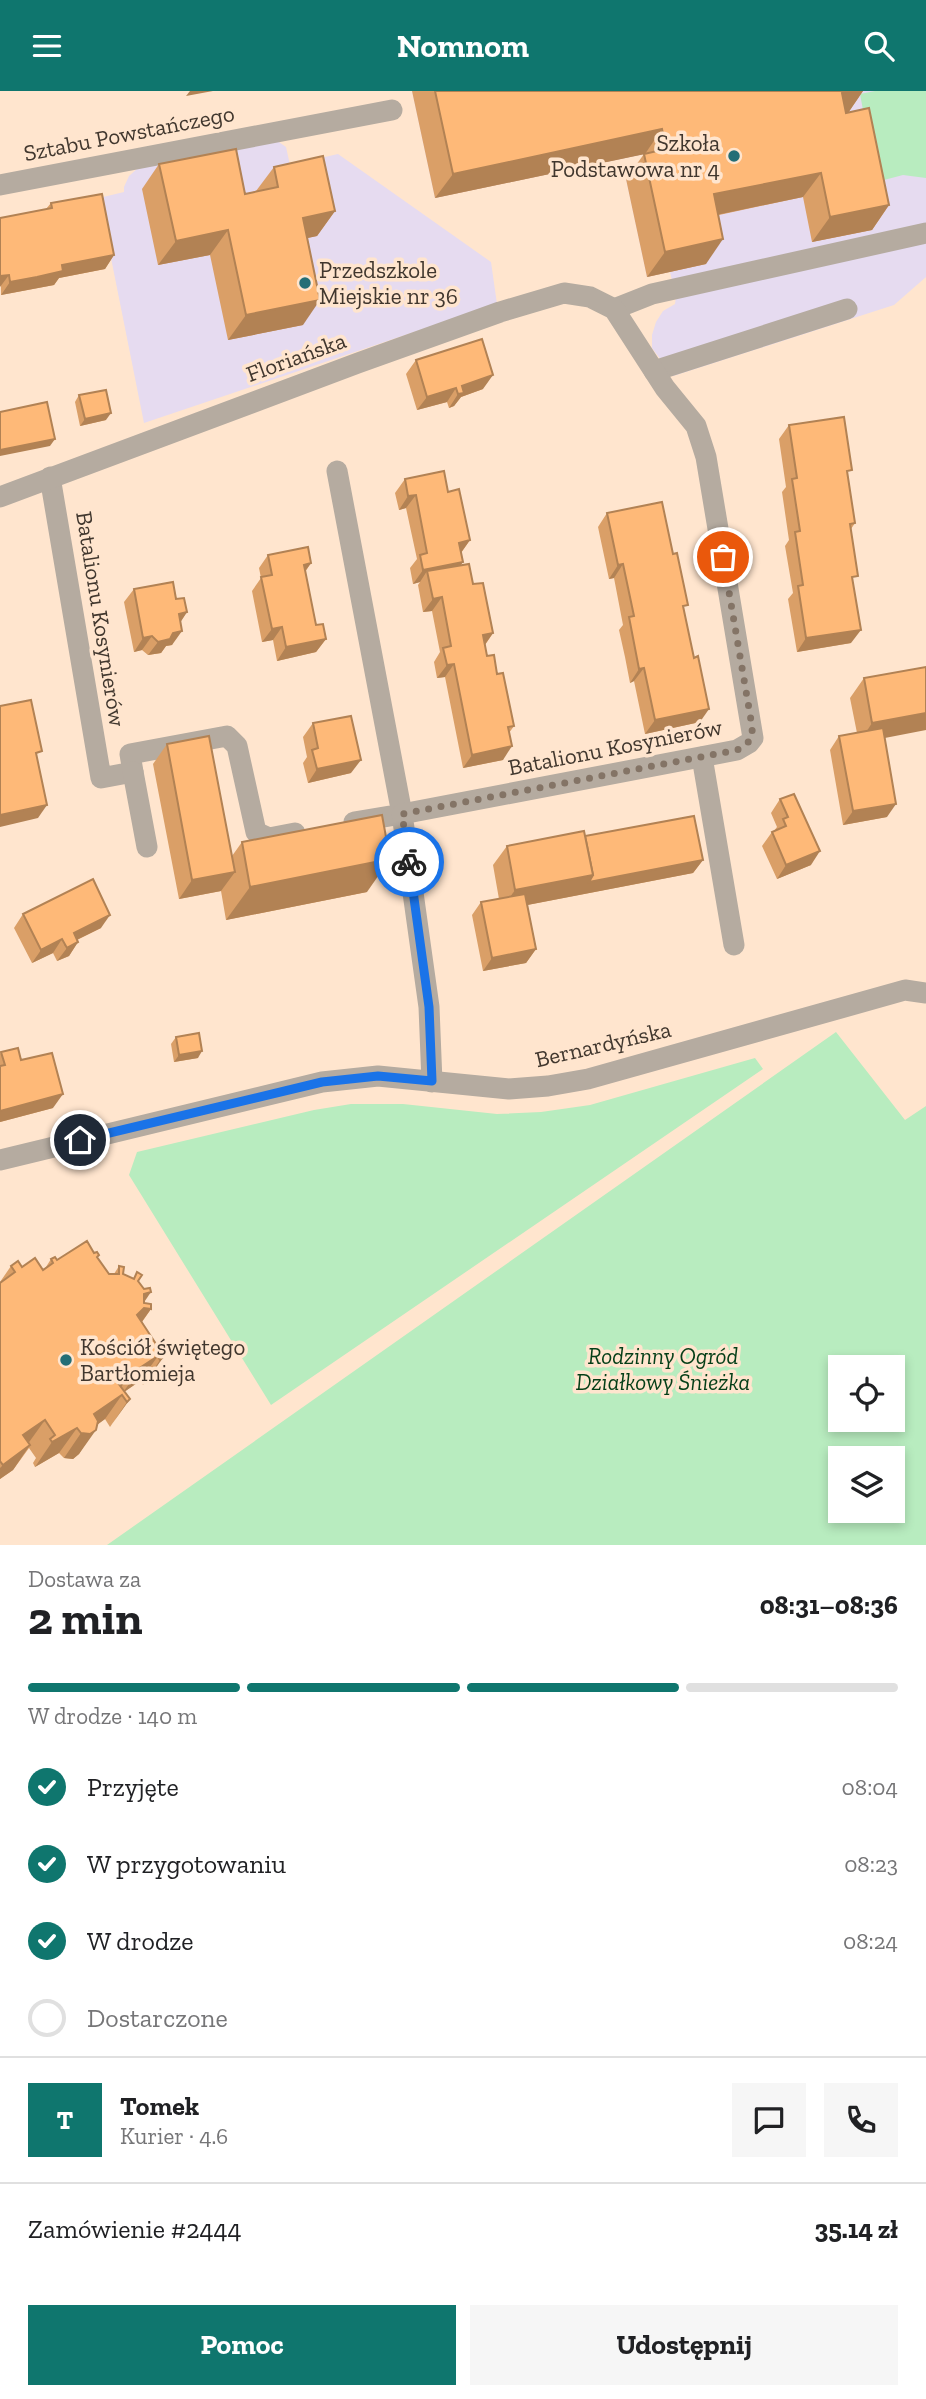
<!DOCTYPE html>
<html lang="pl">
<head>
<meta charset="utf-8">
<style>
	:root { --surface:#fff; --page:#f6f6f6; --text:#202124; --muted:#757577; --line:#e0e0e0; --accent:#0f766e }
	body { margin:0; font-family:"Zilla Slab",serif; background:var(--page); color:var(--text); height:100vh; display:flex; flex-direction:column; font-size:26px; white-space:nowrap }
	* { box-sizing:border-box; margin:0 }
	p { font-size:23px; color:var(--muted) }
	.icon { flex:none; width:38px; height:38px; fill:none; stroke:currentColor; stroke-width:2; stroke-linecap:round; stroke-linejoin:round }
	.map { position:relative; height:1454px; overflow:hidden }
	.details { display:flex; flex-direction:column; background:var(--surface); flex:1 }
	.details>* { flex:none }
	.buttons { position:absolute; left:828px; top:1264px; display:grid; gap:14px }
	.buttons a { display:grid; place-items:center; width:77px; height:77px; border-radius:0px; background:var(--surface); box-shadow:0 4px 10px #0003; font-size:35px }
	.pin { position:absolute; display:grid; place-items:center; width:60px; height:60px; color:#fff; margin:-30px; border:4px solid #fff; border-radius:50%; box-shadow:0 2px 7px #0007 }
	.courier { position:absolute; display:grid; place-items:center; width:70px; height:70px; margin:-35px; border:5px solid #1a73e8; border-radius:50%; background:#fff; color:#222; box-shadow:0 2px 9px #0007 }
	.headline em { font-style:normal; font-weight:700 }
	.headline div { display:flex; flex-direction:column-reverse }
	.headline { display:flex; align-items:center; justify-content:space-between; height:119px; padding:0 28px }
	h1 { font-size:46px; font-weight:700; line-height:52px }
	.bar { display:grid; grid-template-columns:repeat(4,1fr); gap:10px 7px; align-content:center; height:84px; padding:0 28px }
	.bar i { height:9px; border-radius:5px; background:var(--line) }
	.bar .selected { background:var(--accent) }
	.bar p { grid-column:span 4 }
	.line { display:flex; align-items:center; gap:18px; padding:0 28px; border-top:2px solid var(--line) }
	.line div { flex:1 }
	.round { display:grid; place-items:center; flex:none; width:74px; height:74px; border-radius:0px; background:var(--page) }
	ol { padding:0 28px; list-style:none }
	li { display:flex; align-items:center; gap:21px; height:77px }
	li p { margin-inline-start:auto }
	li .icon { padding:7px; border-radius:50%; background:var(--accent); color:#fff; stroke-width:4 }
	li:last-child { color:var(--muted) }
	li i { width:38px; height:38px; border:4px solid var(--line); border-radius:50% }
	.cta { display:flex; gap:14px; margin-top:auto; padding:14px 28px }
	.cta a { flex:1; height:80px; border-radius:0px; background:var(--accent); color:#fff; font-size:28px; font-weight:700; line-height:80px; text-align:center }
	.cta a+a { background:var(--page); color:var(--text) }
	header { display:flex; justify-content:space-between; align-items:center; height:91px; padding:0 28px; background:var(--accent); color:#fff; font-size:32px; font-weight:700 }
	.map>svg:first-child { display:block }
	.education { fill:#e6dbf0 }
	.green { fill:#b8ecbf; fill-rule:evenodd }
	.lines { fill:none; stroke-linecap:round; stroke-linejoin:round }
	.minor { stroke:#b5aba0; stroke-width:21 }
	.wall { fill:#da9f67 }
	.shaded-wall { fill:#b28254 }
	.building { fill:#feb978; stroke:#b28254; stroke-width:2 }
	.done { stroke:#847466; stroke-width:7; stroke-dasharray:0 12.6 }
	.route { stroke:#1a73e8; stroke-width:9 }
	.poi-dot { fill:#246e76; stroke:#ffe5ce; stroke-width:2.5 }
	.labels { text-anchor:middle; stroke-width:7; stroke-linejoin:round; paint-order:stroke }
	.street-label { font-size:23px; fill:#41372e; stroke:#ffe5ce }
	.poi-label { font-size:23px; fill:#41372e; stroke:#ffe5ce; text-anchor:start }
	.park-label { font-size:23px; font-style:italic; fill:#043e17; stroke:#ffe5ce }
</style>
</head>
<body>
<header><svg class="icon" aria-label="menu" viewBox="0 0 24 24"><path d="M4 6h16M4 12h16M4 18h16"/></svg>Nomnom<svg class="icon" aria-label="search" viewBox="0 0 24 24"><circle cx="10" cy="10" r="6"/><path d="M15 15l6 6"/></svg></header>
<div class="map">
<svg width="926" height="1454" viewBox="0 0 926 1454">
	<rect width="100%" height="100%" fill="#ffe5ce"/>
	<!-- education -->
	<g class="education">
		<polygon points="412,0 926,0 926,186 894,214 673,285 652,257 652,244 656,231 663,220 675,213 676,206 670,181 647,186 626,88 645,63 435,107"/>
		<polygon points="276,49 286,56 290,74 338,63 491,171 497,213 144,332 99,107 124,101 124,96 129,85 138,77"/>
	</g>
	<!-- green -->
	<g class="green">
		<polygon points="875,0 926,0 926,87 903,84 884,89 875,83 860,3"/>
		<path d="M836,941l69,88 21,-14v439h-819zM840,1276h52v52h-52zM840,1367h52v52h-52z"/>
		<polygon points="755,967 763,978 271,1314 129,1084 137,1061 314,1019 351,1013 403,1013 497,1023 541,1021 590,1014"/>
	</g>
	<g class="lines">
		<!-- minor -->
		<g class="minor">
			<polyline points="0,94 392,19"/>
			<polyline points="614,218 652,203 926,142"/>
			<polyline points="654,280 847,218"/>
			<polyline points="337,380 402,723 354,731"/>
			<polyline points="50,386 101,687 133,681 130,663 227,645 237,655 256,741 269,747 295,742"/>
			<polyline points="0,406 358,272 500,221 564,202 590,206 614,218 665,297 696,335 706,366 753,647 749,652 737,659 402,723 429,916 432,991"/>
			<polyline points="702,666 734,854"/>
			<polyline points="133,681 147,756"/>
			<polyline points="0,1069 322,991 378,985 509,998 548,995 588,988 905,899 926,902"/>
		</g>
	</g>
	<!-- wall -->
	<g class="wall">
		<polygon points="412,0 863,0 848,22 889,114 872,139 812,151 803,106 719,124 706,173 647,186 626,88 644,63 435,107"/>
		<polygon points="159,73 245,103 256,100 274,76 335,120 317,145 307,147 303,234 228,249 210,164 158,174 142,98"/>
		<polygon points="51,112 114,164 105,178 59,187 54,194 1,204 0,127 46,118"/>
		<polygon points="416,269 483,298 461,306 454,315 449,317 447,311 417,319 406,283"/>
		<polygon points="79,304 106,329 80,335 75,311"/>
		<polygon points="789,334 848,385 855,432 851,438 853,492 851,552 797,561 788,508 793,502 785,455 789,449 782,401 786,396 779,348"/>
		<polygon points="405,388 448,401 470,449 461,462 460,474 473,493 493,542 485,554 487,565 497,583 514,635 509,642 503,669 463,677 445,586 437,587 434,571 440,561 432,520 423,521 418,494 420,491 413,493 410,477 417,468 406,417 399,419 395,402"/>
		<polygon points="607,422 684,520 700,631 645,643 634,590 630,592 625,566 619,539 623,534 614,487 609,488 598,436"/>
		<polygon points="268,464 311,472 305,481 316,534 326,548 316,561 277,570 273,549 262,551 252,500 261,487 259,477"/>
		<polygon points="134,498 176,508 187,521 180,531 172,554 166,555 161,562 148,564 142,559 134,561 124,511"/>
		<polygon points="864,587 885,647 887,726 843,734 830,659 839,645 857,642 850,607"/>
		<polygon points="313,632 351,682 308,692 303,672 307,666 303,646"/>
		<polygon points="167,653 232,765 242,751 367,801 226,829 221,800 179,808 153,673"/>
		<polygon points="780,708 811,774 777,788 762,755 772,741 774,740 777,736 771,722"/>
		<polygon points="585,745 703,769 693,782 527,814 536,858 526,872 483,880 472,824 481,811 499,808 493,774 507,755"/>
		<polygon points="23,823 101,837 77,849 78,851 69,865 57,870 53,862 32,872 14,837"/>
		<polygon points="176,946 198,967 174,971 171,953"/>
		<polygon points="1,961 21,969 53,1017 0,1031 0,963"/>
		<polygon points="97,1166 109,1183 114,1183 119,1175 123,1183 133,1188 137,1181 138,1190 144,1211 151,1218 142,1231 164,1265 143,1294 140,1290 124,1301 130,1308 112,1333 110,1336 105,1328 97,1334 79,1363 73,1368 64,1367 59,1362 35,1376 33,1372 36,1367 29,1357 13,1379 0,1388 0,1191 11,1175 43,1179 46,1176 51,1168 57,1169"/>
	</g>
	<!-- shaded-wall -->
	<g class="shaded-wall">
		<polygon points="190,0 213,0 186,5"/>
		<polygon points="852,0 863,0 848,22 825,27 842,2"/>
		<polygon points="662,38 645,63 435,107 453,83"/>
		<polygon points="821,82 803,106 697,128 714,103"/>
		<polygon points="889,114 872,139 812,151 830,126"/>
		<polygon points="335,120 317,145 285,152 303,127"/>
		<polygon points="228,139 210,164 158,174 176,150"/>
		<polygon points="723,148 706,173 647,186 665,161"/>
		<polygon points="114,164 105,178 59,187 54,194 1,204 10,191 62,174"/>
		<polygon points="9,184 0,196 0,185"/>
		<polygon points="320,209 303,234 228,249 246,224"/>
		<polygon points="493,284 483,298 461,306 454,315 449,317 458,303 462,295"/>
		<polygon points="456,297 447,311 417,319 427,306"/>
		<polygon points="111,322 106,329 80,335 85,328"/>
		<polygon points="55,348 50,355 0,365 0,359"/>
		<polygon points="416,404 406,417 399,419 408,405"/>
		<polygon points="470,449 460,463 459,452"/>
		<polygon points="463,471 453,485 427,480 420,491 413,493 423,479"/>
		<polygon points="311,472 301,486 304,474"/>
		<polygon points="623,473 614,487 609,488 618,474"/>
		<polygon points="442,506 432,520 423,521 433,508"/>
		<polygon points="187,521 178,535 179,523"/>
		<polygon points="282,536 273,549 262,551 272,538"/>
		<polygon points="861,539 851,552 797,561 806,547"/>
		<polygon points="182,540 172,554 166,555 161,562 148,564 158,551 173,542"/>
		<polygon points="493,542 484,555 483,544"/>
		<polygon points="152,545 142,559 134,561 143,547"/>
		<polygon points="326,548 316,561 277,570 286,556"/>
		<polygon points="454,573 445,586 437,587 447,574"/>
		<polygon points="644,577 634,590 630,592 639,578"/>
		<polygon points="709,618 700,631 645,643 655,629"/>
		<polygon points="926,622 926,639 859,652 872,632"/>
		<polygon points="512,655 503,669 463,677 472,664"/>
		<polygon points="361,669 351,682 308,692 317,678"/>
		<polygon points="896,713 887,726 843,734 853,720"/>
		<polygon points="47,714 38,727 0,736 0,724"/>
		<polygon points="820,760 811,774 777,788 786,774"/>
		<polygon points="390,768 367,801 226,829 250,796"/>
		<polygon points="703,769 693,782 501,819 515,799 593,784"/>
		<polygon points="235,781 221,800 179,808 192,789"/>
		<polygon points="110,824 101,837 64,855 74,842"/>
		<polygon points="62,848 53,862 32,872 41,859"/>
		<polygon points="78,851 69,865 57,870 67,857"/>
		<polygon points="536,858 526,872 483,880 492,867"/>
		<polygon points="202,960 198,967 174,971 179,964"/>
		<polygon points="63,1003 53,1017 0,1031 0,1020"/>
		<polygon points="151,1201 134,1226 144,1203"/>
		<polygon points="144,1217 151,1218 133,1243 137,1224"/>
		<polygon points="158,1265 140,1290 124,1301 105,1328 84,1343 96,1339 79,1363 73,1368 64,1367 94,1323 121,1304 132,1289 132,1282"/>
		<polygon points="164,1265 147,1290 143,1294 160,1269"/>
		<polygon points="129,1285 112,1309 118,1292"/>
		<polygon points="130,1308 112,1333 110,1336 127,1311"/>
		<polygon points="45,1329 27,1354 23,1344"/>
		<polygon points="77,1337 59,1362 35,1376 52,1351"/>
		<polygon points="30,1354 13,1379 0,1388 0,1377 3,1374"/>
	</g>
	<!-- building -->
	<g class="building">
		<polygon points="435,0 852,0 842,2 846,22 869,17 889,114 830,126 821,82 714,103 723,148 665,161 644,63 666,58 662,38 453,83"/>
		<polygon points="236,58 245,103 278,96 274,76 323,65 335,120 303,127 320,209 246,224 228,139 176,150 159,73"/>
		<polygon points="102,103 114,164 62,174 63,180 37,186 10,191 9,184 0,185 0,127 52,117 51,112"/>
		<polygon points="482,248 493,284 462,295 464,302 458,303 456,297 427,306 416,269"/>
		<polygon points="106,299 111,322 85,328 79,304"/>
		<polygon points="47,311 55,348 0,359 0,321"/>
		<polygon points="844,326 852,379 847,380 855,432 850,433 858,485 852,486 861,539 806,547 798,495 803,494 795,441 800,440 792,388 797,387 789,334"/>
		<polygon points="444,380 448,401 459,398 470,449 459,452 463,471 423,479 420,464 427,462 416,404 408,405 405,388"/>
		<polygon points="662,411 673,463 677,462 688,514 683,515 694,567 698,565 709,618 655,629 644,577 639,578 629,526 634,525 623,473 618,474 607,422"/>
		<polygon points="308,456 311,472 304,474 316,534 323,533 326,548 286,556 282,536 272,538 261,486 272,484 268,464"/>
		<polygon points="469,473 473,493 483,492 493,542 483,544 487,565 494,564 497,583 503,582 514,635 508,636 512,655 472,664 454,573 447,574 443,557 451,555 442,506 433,508 427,480"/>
		<polygon points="173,491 176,508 184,507 187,521 179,523 182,540 173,542 170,548 158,551 152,545 143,547 134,498"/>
		<polygon points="926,576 926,622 872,632 864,587"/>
		<polygon points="31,609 42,660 36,662 47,714 0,724 0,615"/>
		<polygon points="351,625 361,669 317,678 312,659 318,657 313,632"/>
		<polygon points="883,637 896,713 853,720 839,645"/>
		<polygon points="209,645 235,781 192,789 167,653"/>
		<polygon points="794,703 820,760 786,774 772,741 786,735 783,728 788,726 780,708"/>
		<polygon points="382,724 390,768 250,796 242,751"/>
		<polygon points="694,725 703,769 589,791 593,784 585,745"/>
		<polygon points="584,740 593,784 515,799 507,755"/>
		<polygon points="93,788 110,824 74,842 78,851 67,857 62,848 41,859 23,823"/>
		<polygon points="525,803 536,858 492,867 481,811"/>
		<polygon points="199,942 202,960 179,964 176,946"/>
		<polygon points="18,957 21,969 52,962 63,1003 0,1020 0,975 5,974 1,961"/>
		<polygon points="87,1150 94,1162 97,1161 99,1164 97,1166 109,1183 119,1183 119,1175 124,1176 123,1183 134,1188 137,1181 142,1184 138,1190 144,1198 150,1197 151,1201 144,1203 144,1212 151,1213 151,1218 144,1217 137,1224 164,1265 160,1269 158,1265 132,1282 135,1286 132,1289 129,1285 118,1292 130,1308 127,1311 122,1304 94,1323 98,1330 96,1339 90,1343 81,1342 77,1337 52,1351 50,1348 55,1344 45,1329 23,1344 30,1354 3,1374 0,1370 0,1192 15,1181 11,1175 18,1170 22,1176 35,1167 43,1179 53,1172 51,1168 55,1166 57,1169"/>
	</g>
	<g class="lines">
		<!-- done -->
		<path class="done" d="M409,771l-7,-48 335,-64c12,-7 16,-10 15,-24l-29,-169"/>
		<!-- route -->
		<polyline class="route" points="80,1049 322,991 378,985 432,990 429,916 409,771"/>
	</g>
	<!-- markers -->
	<g class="poi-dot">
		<circle cx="734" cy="65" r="7"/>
		<circle cx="305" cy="192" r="7"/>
		<circle cx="66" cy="1269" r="7"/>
	</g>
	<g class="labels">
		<!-- street labels -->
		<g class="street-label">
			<text transform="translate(129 42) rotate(-11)" y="8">Sztabu Powstańczego</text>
			<text transform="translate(296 266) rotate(-20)" y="8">Floriańska</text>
			<text transform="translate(101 528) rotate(81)" y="8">Batalionu Kosynierów</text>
			<text transform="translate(615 656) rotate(-11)" y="8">Batalionu Kosynierów</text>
			<text transform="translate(603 953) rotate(-13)" y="8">Bernardyńska</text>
		</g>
		<!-- poi labels -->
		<g class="poi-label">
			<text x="720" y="60" text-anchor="end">Szkoła<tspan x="720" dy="26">Podstawowa nr 4</tspan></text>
			<text x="319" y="187">Przedszkole<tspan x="319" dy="26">Miejskie nr 36</tspan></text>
			<text x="80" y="1264">Kościół świętego<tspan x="80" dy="26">Bartłomieja</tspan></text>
		</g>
		<!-- park labels -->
		<g class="park-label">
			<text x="663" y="1273">Rodzinny Ogród<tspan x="663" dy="26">Działkowy Śnieżka</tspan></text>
		</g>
	</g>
</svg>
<div class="buttons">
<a><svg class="icon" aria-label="locate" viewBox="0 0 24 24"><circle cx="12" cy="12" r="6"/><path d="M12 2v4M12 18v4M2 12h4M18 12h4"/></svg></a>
<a><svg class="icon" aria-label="layers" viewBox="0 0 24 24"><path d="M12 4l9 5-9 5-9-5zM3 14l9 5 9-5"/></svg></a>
</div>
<div class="pin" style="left:723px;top:466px;background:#ea580c"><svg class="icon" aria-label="bag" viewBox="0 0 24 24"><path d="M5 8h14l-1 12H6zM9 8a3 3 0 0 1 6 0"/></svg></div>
<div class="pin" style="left:80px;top:1049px;background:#1f2937"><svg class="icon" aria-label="home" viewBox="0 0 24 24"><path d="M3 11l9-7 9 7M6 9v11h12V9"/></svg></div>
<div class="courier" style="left:409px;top:771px"><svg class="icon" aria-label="bike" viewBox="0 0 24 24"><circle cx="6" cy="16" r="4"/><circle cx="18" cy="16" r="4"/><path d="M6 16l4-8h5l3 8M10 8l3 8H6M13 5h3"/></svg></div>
</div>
<section class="details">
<div class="headline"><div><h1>2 min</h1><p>Dostawa za</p></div><em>08:31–08:36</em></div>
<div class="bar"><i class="selected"></i><i class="selected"></i><i class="selected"></i><i></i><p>W drodze · 140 m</p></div>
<ol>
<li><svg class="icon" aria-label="check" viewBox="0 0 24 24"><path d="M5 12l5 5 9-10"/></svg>Przyjęte<p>08:04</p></li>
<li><svg class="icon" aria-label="check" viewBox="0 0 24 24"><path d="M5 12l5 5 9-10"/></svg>W przygotowaniu<p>08:23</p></li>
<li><svg class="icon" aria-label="check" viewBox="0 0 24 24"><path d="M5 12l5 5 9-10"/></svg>W drodze<p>08:24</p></li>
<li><i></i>Dostarczone</li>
</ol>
<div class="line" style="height:126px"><b class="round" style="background:var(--accent);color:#fff">T</b><div><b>Tomek</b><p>Kurier · 4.6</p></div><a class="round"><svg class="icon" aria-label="chat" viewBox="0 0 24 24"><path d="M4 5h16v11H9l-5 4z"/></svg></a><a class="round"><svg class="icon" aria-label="phone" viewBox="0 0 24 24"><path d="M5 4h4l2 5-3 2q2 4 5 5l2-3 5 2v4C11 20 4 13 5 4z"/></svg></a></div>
<div class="line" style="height:91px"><div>Zamówienie #2444</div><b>35.14 zł</b></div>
<div class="cta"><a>Pomoc</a><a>Udostępnij</a></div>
</section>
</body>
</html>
